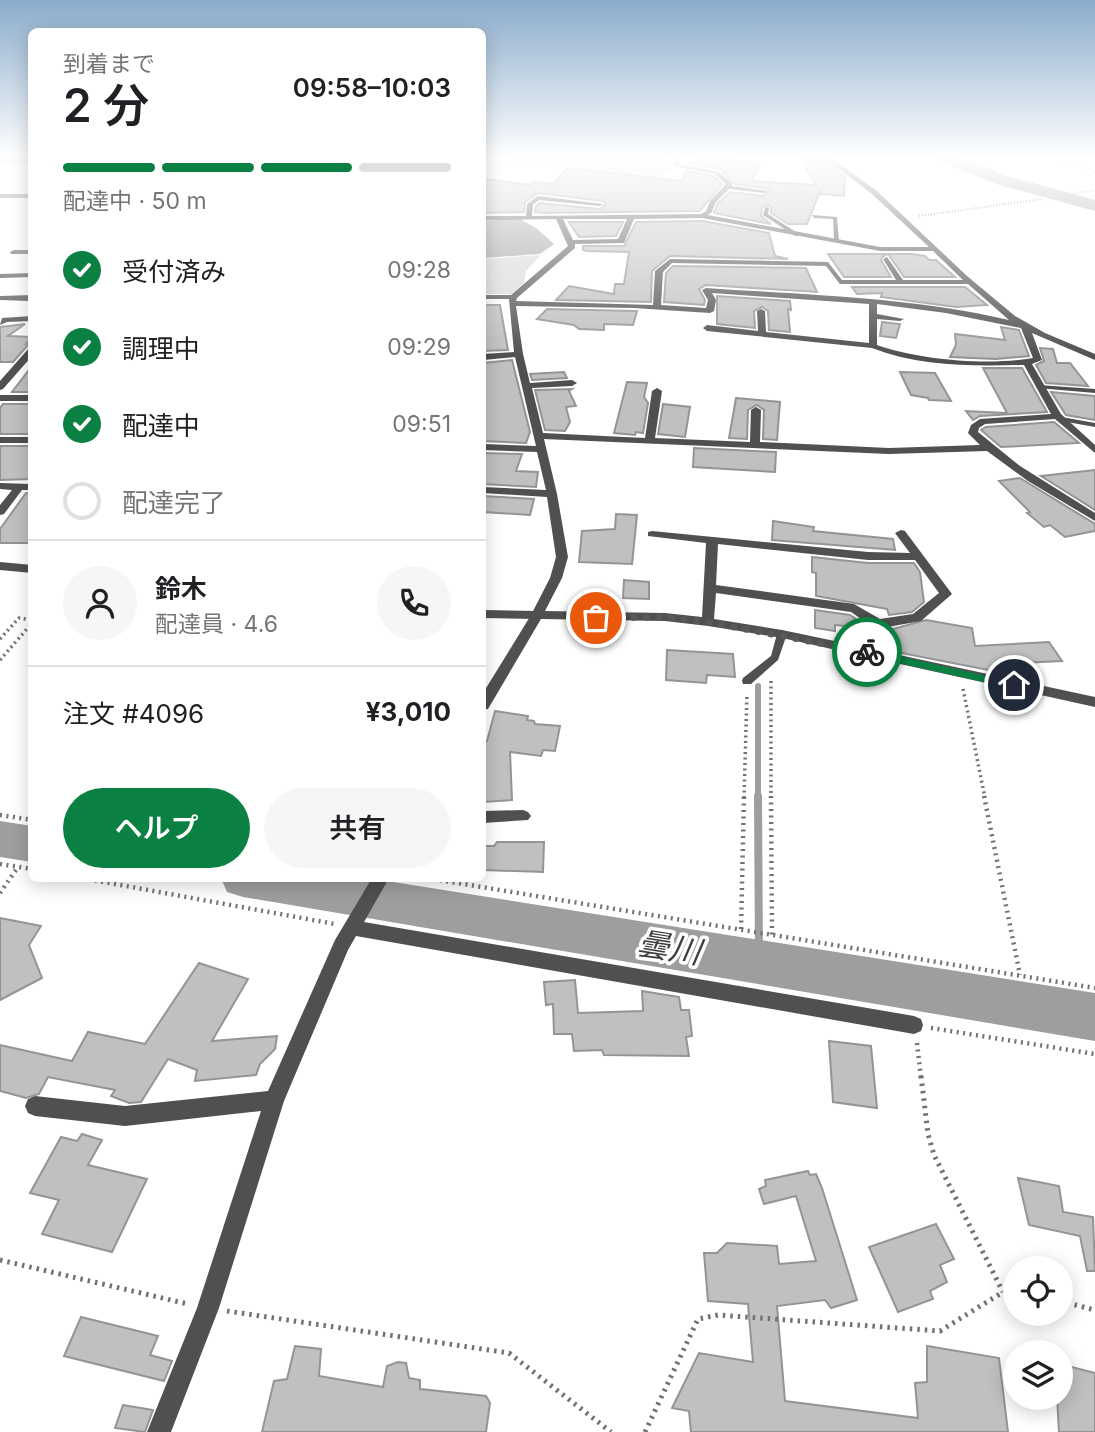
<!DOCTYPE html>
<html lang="ja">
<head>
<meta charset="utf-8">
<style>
	:root { --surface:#fff; --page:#f6f6f6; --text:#202124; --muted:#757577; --line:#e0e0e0; --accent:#0b8043 }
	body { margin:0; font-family:Inter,"Noto Sans JP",sans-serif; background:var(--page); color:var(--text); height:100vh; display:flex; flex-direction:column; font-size:26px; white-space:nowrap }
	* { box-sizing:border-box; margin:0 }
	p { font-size:23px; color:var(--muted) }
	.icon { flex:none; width:38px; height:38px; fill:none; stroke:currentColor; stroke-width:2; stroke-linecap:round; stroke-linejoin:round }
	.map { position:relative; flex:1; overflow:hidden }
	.sheet { position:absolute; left:28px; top:28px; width:458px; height:854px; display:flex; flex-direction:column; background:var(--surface); border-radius:10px; box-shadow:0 4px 18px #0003 }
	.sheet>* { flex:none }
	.controls { position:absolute; left:1003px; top:1256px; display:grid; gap:14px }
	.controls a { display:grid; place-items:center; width:70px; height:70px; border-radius:50%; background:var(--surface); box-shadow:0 4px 18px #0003; font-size:35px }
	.pin { position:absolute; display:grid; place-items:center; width:60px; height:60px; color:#fff; margin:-30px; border:4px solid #fff; border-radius:50%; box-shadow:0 2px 7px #0007 }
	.courier { position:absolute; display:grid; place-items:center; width:70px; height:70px; margin:-35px; border:5px solid #0b8043; border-radius:50%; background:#fff; color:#222; box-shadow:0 2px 9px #0007 }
	.head em { font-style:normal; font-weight:600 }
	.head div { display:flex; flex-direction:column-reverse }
	.head { display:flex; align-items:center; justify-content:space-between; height:119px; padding:0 35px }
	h1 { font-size:46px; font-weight:600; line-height:52px }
	.bar { display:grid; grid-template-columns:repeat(4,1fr); gap:10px 7px; align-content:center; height:84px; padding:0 35px }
	.bar i { height:9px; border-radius:5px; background:var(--line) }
	.bar .on { background:var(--accent) }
	.bar p { grid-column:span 4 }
	.line { display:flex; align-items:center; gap:18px; padding:0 35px; border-top:2px solid var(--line) }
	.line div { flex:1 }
	.round { display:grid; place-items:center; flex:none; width:74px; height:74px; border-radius:37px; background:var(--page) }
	ol { padding:0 35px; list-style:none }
	li { display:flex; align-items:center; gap:21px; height:77px }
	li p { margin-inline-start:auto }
	li .icon { padding:7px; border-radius:50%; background:var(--accent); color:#fff; stroke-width:4 }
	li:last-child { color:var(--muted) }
	li i { width:38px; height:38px; border:4px solid var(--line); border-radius:50% }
	.cta { display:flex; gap:14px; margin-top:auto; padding:14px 35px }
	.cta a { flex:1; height:80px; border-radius:42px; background:var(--accent); color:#fff; font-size:28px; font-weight:600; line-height:80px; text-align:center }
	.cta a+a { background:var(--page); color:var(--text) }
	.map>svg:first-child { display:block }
	.green { fill:#d7d7d7 }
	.water { fill:#9e9e9e }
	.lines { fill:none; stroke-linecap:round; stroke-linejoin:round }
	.stream-far1 { stroke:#9e9e9e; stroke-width:6 }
	.stream { stroke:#9e9e9e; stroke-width:8 }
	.river { fill:#9e9e9e; fill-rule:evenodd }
	.building { fill:#c0c0c0; stroke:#949494; stroke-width:2 }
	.path-far3 { stroke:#727272; stroke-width:2; stroke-dasharray:1 2; stroke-linecap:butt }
	.path-far2 { stroke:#727272; stroke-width:3.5; stroke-dasharray:2 3.5; stroke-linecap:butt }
	.path-far1 { stroke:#727272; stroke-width:4.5; stroke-dasharray:2 4.5; stroke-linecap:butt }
	.path { stroke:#727272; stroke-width:5; stroke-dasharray:2.5 5; stroke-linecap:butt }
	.service { fill:#505050; fill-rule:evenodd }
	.minor { fill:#505050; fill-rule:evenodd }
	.tertiary { fill:#505050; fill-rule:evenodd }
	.route { fill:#0b8043 }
	.done { stroke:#595959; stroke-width:7; stroke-dasharray:0 12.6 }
	.labels { text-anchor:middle; stroke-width:7; stroke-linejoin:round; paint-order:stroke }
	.near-water-label { font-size:32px; font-style:italic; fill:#3f3f3f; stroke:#fff }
</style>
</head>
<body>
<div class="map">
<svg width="1095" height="1432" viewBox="0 0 1095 1432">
	<rect width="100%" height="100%" fill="#fff"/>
	<!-- green -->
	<g class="green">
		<polygon points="509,156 668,156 673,167 655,179 570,166 567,168 503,160"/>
		<polygon points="541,255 526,271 524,283 511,294 483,294 483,259"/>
	</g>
	<!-- water -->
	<polygon class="water" points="518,218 536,228 554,244 540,254 483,258 483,221"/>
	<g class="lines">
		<!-- stream-far1 -->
		<polyline class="stream-far1" points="758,686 758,798"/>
		<!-- stream -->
		<polyline class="stream" points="758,796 759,960"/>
		<!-- river -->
		<g class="river">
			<polygon points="931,156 954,156 1011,177 1095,200 1095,211 999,185 933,159"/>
			<polygon points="0,821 32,826 32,862 0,857"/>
			<polygon points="221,878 368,878 1095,993 1095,1041 243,897 227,892"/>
		</g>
	</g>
	<!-- building -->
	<g class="building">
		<polygon points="700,156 761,163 751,181 816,185 799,156 819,156 845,177 844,196 821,194 820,191 807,224 788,224 771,213 771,207 768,205 762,207 761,216 771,224 714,213 717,204 730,192 764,196 769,189 735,184 720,169 691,164 695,157"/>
		<polygon points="567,168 681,181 687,171 714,176 722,184 700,211 543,213 535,212 536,206 540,203 600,209 606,204 603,201 538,193 525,202 524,212 483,213 483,179 531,185 534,182 553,184"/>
		<polygon points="702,221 769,233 775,256 788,259 670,256 652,271 651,302 556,300 569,286 614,294 615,284 624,284 629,252 587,251 583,250 583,246 624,246 636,222"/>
		<polygon points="569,222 623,222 616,236 579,237"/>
		<polygon points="828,254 912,254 925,256 929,260 936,260 955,277 904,277 888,254 882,257 881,260 891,277 844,277"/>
		<polygon points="673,266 806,268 817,292 706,285 699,289 705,300 704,305 664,302 666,273"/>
		<polygon points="852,287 965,287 987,305 956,307 881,297 882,293 857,294"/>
		<polygon points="717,296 790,301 791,310 788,309 790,332 769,330 768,311 762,307 754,311 755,328 717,324"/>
		<polygon points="483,305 500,305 508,350 483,351"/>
		<polygon points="547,309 634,311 637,311 633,325 604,324 604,330 579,329 574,325 537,319"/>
		<polygon points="882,322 900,324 896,338 880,336"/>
		<polygon points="25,324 8,336 31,337 26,344 29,344 13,362 0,362 0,327"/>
		<polygon points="1001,327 1019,330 1029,356 996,359 950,357 956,345 955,334 1005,340"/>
		<polygon points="1040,348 1053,349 1057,363 1070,363 1088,386 1046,383 1036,365 1044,361"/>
		<polygon points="512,360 530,432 526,443 483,441 483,363"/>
		<polygon points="32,366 32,392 12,392"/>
		<polygon points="983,368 1022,368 1047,412 980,416 973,420 966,411 1007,413"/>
		<polygon points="564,372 567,378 532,380 530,374"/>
		<polygon points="900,372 935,373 951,401 929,400 928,398 911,395"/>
		<polygon points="627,382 647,383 644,397 648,403 643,433 636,432 635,435 614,433"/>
		<polygon points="572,389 569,391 576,406 566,407 570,422 565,431 545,430 535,390"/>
		<polygon points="1051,392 1095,396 1095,420 1066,415"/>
		<polygon points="736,398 780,402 777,440 763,439 764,410 757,405 748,410 747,439 729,438"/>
		<polygon points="3,404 32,404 32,434 0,434 0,408"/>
		<polygon points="663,404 690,407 685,437 658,434"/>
		<polygon points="1054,422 1079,443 1001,447 981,430 986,427"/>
		<polygon points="0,446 32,446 32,479 0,480"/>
		<polygon points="694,448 776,452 775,472 693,467"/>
		<polygon points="483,453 522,454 516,471 538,472 536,487 483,484"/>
		<polygon points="1095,470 1095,510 1041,476"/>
		<polygon points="1020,478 1095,524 1095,531 1065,537 1050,525 1044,527 1027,513 1030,512 999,481"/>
		<polygon points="26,493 32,493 32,543 0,543 0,529"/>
		<polygon points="483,496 534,499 530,515 483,512"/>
		<polygon points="616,514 637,515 632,564 579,562 582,531 615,529"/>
		<polygon points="773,521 814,527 813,531 893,539 895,550 772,540"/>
		<polygon points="812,557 868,563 914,563 920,572 924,602 912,612 889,615 887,609 816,596 816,573 812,572"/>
		<polygon points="624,580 649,582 649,599 623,598"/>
		<polygon points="815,610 850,615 856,619 856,627 835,625 835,631 815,628"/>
		<polygon points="926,620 972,628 975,646 1049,642 1062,661 1020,663 1029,678 901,653 893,629"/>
		<polygon points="667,650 733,654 735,677 707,675 706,683 666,680"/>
		<polygon points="495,711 528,716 527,720 534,721 535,724 560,726 555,751 543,750 541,756 510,752 512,800 483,802 483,741 487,741"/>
		<polygon points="497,842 544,842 543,872 483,870 483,846 494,846"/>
		<polygon points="0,918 41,926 29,945 42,978 0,1000"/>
		<polygon points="199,963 248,979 212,1041 277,1036 275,1049 260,1064 256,1075 195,1081 197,1070 168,1059 141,1102 129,1103 111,1096 115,1090 48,1077 39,1094 26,1098 0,1091 0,1045 72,1061 88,1032 145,1044"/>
		<polygon points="575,980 578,1013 643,1011 642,991 679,997 681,1010 689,1010 692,1036 686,1037 689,1056 604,1055 602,1050 574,1051 572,1034 554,1034 553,1004 546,1005 544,982"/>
		<polygon points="829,1041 871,1046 877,1108 833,1102"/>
		<polygon points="82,1134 102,1140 88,1165 147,1179 112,1252 42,1234 59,1200 30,1193 61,1137 77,1141"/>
		<polygon points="808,1171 810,1175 816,1174 822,1188 857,1300 831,1308 825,1300 777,1306 785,1401 918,1418 915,1383 927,1382 927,1346 999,1358 1008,1432 691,1432 689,1411 672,1408 699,1353 753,1362 748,1304 708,1301 704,1253 717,1253 727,1243 777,1246 779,1264 816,1261 796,1196 764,1204 759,1189 766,1186 765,1180"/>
		<polygon points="1018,1178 1059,1186 1063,1212 1093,1217 1095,1271 1087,1271 1080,1236 1029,1225"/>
		<polygon points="936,1224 954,1259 940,1265 947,1282 930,1291 933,1299 898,1312 869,1247"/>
		<polygon points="81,1317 158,1336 150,1355 172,1361 164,1381 64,1356"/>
		<polygon points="295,1346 321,1349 319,1376 383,1387 387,1366 398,1362 406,1363 409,1378 420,1380 420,1389 486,1396 490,1403 486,1432 262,1432 274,1381 287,1379"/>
		<polygon points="1060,1364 1095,1373 1095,1432 1059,1432 1057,1398 1060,1398"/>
		<polygon points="123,1405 153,1410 145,1432 115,1428"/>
	</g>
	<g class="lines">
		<!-- path-far3 -->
		<g class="path-far3">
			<polyline points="1055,156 1095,172"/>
			<polyline points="1066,195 1095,190"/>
			<polyline points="919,216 1042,199"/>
		</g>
		<!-- path-far2 -->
		<g class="path-far2">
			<polyline points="0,639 19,618 32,620"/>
			<polyline points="0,660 32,623"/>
			<polyline points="771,681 771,798"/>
			<polyline points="963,689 985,798"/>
			<polyline points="744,798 747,694"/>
		</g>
		<!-- path-far1 -->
		<g class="path-far1">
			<polyline points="771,796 772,935"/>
			<polyline points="984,796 1020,975"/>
			<polyline points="0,815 32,820"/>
			<polyline points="0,864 32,869"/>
			<polyline points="82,878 335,924"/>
			<polyline points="427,878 1095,988"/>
			<polyline points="0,893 18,867"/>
			<polyline points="741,929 744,796"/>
			<polyline points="931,1028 1095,1054"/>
			<polyline points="917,1043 921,1078"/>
		</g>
		<!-- path -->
		<g class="path">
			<polyline points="921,1076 928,1134 934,1155 1003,1292"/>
			<polyline points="0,1260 188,1304"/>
			<polyline points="1060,1301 1095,1310"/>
			<polyline points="227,1311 509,1353 611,1432"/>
			<polyline points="645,1432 698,1319 718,1315 940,1331 1003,1292 1015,1292"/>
		</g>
		<!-- service -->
		<g class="service">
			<polygon points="767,207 769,208 768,214 799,234 799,236 795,236 763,215 765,208"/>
			<polygon points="812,215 837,217 839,241 834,240 833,219 814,218"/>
			<polygon points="1039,385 1095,389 1095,393 1037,388 1036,387"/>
			<polygon points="1056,416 1095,423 1095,427 1056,420"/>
			<polygon points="782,631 787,634 778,660 751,684 743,684 742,681 743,678 771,656 777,634"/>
		</g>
		<!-- minor -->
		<g class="minor">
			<path d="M673,156h6v8l40,8 13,11v3l35,5 -3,2 -35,-4 -14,14 -3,9 -4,3 172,32h49l-57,-53 -50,-38h7l48,35 90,85 48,40 30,17 50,21v6l-63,-27 10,27 -10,4 29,50 34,31v8l-40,-34 -70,5 -6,4 -1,4 42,34 75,47v8l-67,-40 -41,-30 -98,3 -345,-15 13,55 11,63 -6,21 -17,33 120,2 37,4 4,-74 -58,-7v-4l4,-1 216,21 42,1 -15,-20 6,-3 4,1 47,63 -31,27 -39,7 -20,19 233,50v10l-313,-69 -74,-12 -43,-5 -124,-2 -53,90 -5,1v-17l48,-78 19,-37 6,-21 -9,-60 -64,-4v-6l63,3 -9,-38 -54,-2v-6l53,2 -21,-89 -32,3v-6l31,-2 -5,-53h-26v-4h28l57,-49 -12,-27 -73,1v-4h43l1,-12 11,-8 65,8 -3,2 -61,-6 -6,5 -1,11 169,-2 5,-3 4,-10 16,-17 -11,-10 -41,-8zM702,218l178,33h53l30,29h-60l-16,-23 -4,2 13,21h-54l-14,-18 -158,-3 -15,12 -2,34 -137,-4 1,-3 58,-50v-4l49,-1 10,-24zM563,219h64l-9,20 -45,1zM672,263l154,3 14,18h128l41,36c-99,-23 -201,-25 -303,-32l-4,2 6,10 -2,8 -45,-3 2,-33zM712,293l157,11v39l-103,-11 -1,-21 -4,-2 -4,2 1,20 -51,-6 -4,3 4,3 165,17c49,19 100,18 152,17l27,49 -71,5 -9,6 -3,8 12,12 -91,3 -129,-6 1,-32 -5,-3 -5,3 -1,32 -95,-4 7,-47 -5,-3 -5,3 -7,47 -102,-5 -11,-45 40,-2 5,-3 -5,-3 -42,3 -7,-29 -7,-48 118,2 76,5 4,-2 2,-11zM877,304l69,9 75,15 12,30c-45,8 -113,2 -156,-13v-26l23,2 4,-2 -27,-5zM718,544l150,16h47l24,33 -26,21 -33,5 -26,-15 -138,-19zM716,593l135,19 19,13 -21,19 -67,-14 -68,-11z"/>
			<rect x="0" y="159" width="32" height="4"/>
			<rect x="0" y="194" width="32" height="4"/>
			<polygon points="14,250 32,250 32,254 11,254 10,252"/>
			<polygon points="32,273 32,277 0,278 0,274"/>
			<polygon points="32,295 32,301 29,301 0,300 0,296"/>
			<polygon points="32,316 32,321 7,322 0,325 2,318"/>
			<polygon points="29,348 32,348 32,356 3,389 0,390 0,381"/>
			<rect x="0" y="395" width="32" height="6"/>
			<rect x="0" y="437" width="32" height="6"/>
			<polygon points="0,483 32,484 32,490 22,490 4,514 0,515 0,505 12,490 0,489"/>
			<polygon points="523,810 528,812 531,816 528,820 483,823 483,811"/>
			<polygon points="372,878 389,878 364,922 914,1016 921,1019 923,1025 921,1031 914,1034 356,936 348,950 284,1101 219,1308 171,1432 147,1432 197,1308 261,1111 125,1126 35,1116 28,1113 25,1106 28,1099 35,1096 125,1106 268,1091 335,940"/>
		</g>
		<!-- tertiary -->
		<g class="tertiary">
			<polygon points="26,156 32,158 26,162 22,162"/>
			<polygon points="0,562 32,565 32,573 0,570"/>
			<polygon points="483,610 537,611 543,615 537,619 483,618"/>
		</g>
	</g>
	<!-- sky -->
	<linearGradient id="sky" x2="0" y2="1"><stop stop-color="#8aabca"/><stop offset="0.44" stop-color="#fff"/><stop offset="1" stop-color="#fff" stop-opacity="0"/></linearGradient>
	<rect width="1095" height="357" fill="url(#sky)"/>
	<!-- route -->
	<polygon class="route" points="867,649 1014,682 1020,685 1014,689 864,655 864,650"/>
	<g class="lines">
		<!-- done -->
		<polyline class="done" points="596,618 666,617 708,622 867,652"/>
	</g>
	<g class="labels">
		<!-- near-water labels -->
		<g class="near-water-label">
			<text transform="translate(669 948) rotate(9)" y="11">曇川</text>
		</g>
	</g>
</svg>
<div class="controls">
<a><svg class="icon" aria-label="locate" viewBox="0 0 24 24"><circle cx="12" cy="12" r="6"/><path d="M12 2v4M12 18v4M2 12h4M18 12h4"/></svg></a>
<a><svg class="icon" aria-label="layers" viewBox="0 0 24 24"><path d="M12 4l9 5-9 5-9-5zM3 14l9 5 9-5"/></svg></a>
</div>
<div class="pin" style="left:596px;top:618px;background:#ea580c"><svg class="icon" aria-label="bag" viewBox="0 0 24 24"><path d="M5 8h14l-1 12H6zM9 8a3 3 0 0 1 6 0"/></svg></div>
<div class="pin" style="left:1014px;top:685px;background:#1f2937"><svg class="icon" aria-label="home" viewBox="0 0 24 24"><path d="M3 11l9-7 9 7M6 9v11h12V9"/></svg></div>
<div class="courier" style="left:867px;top:652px"><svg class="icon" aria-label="bike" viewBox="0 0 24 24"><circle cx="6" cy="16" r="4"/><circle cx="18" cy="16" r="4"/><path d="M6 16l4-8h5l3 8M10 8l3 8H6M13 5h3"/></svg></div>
<section class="sheet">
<div class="head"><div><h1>2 分</h1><p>到着まで</p></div><em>09:58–10:03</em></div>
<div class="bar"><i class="on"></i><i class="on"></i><i class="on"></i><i></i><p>配達中 · 50 m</p></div>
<ol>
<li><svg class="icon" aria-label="check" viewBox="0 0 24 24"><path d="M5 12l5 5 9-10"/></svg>受付済み<p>09:28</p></li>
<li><svg class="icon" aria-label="check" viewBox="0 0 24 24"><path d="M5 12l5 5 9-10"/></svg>調理中<p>09:29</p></li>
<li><svg class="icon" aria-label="check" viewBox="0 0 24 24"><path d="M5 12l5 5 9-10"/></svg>配達中<p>09:51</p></li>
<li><i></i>配達完了</li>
</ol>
<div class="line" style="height:126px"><a class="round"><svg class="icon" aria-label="person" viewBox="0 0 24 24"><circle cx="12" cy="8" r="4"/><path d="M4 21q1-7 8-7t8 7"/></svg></a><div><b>鈴木</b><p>配達員 · 4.6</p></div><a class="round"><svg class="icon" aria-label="phone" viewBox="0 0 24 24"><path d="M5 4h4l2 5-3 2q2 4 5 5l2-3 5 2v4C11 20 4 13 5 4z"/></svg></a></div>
<div class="line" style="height:91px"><div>注文 #4096</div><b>¥3,010</b></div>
<div class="cta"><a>ヘルプ</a><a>共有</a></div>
</section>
</div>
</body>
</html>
